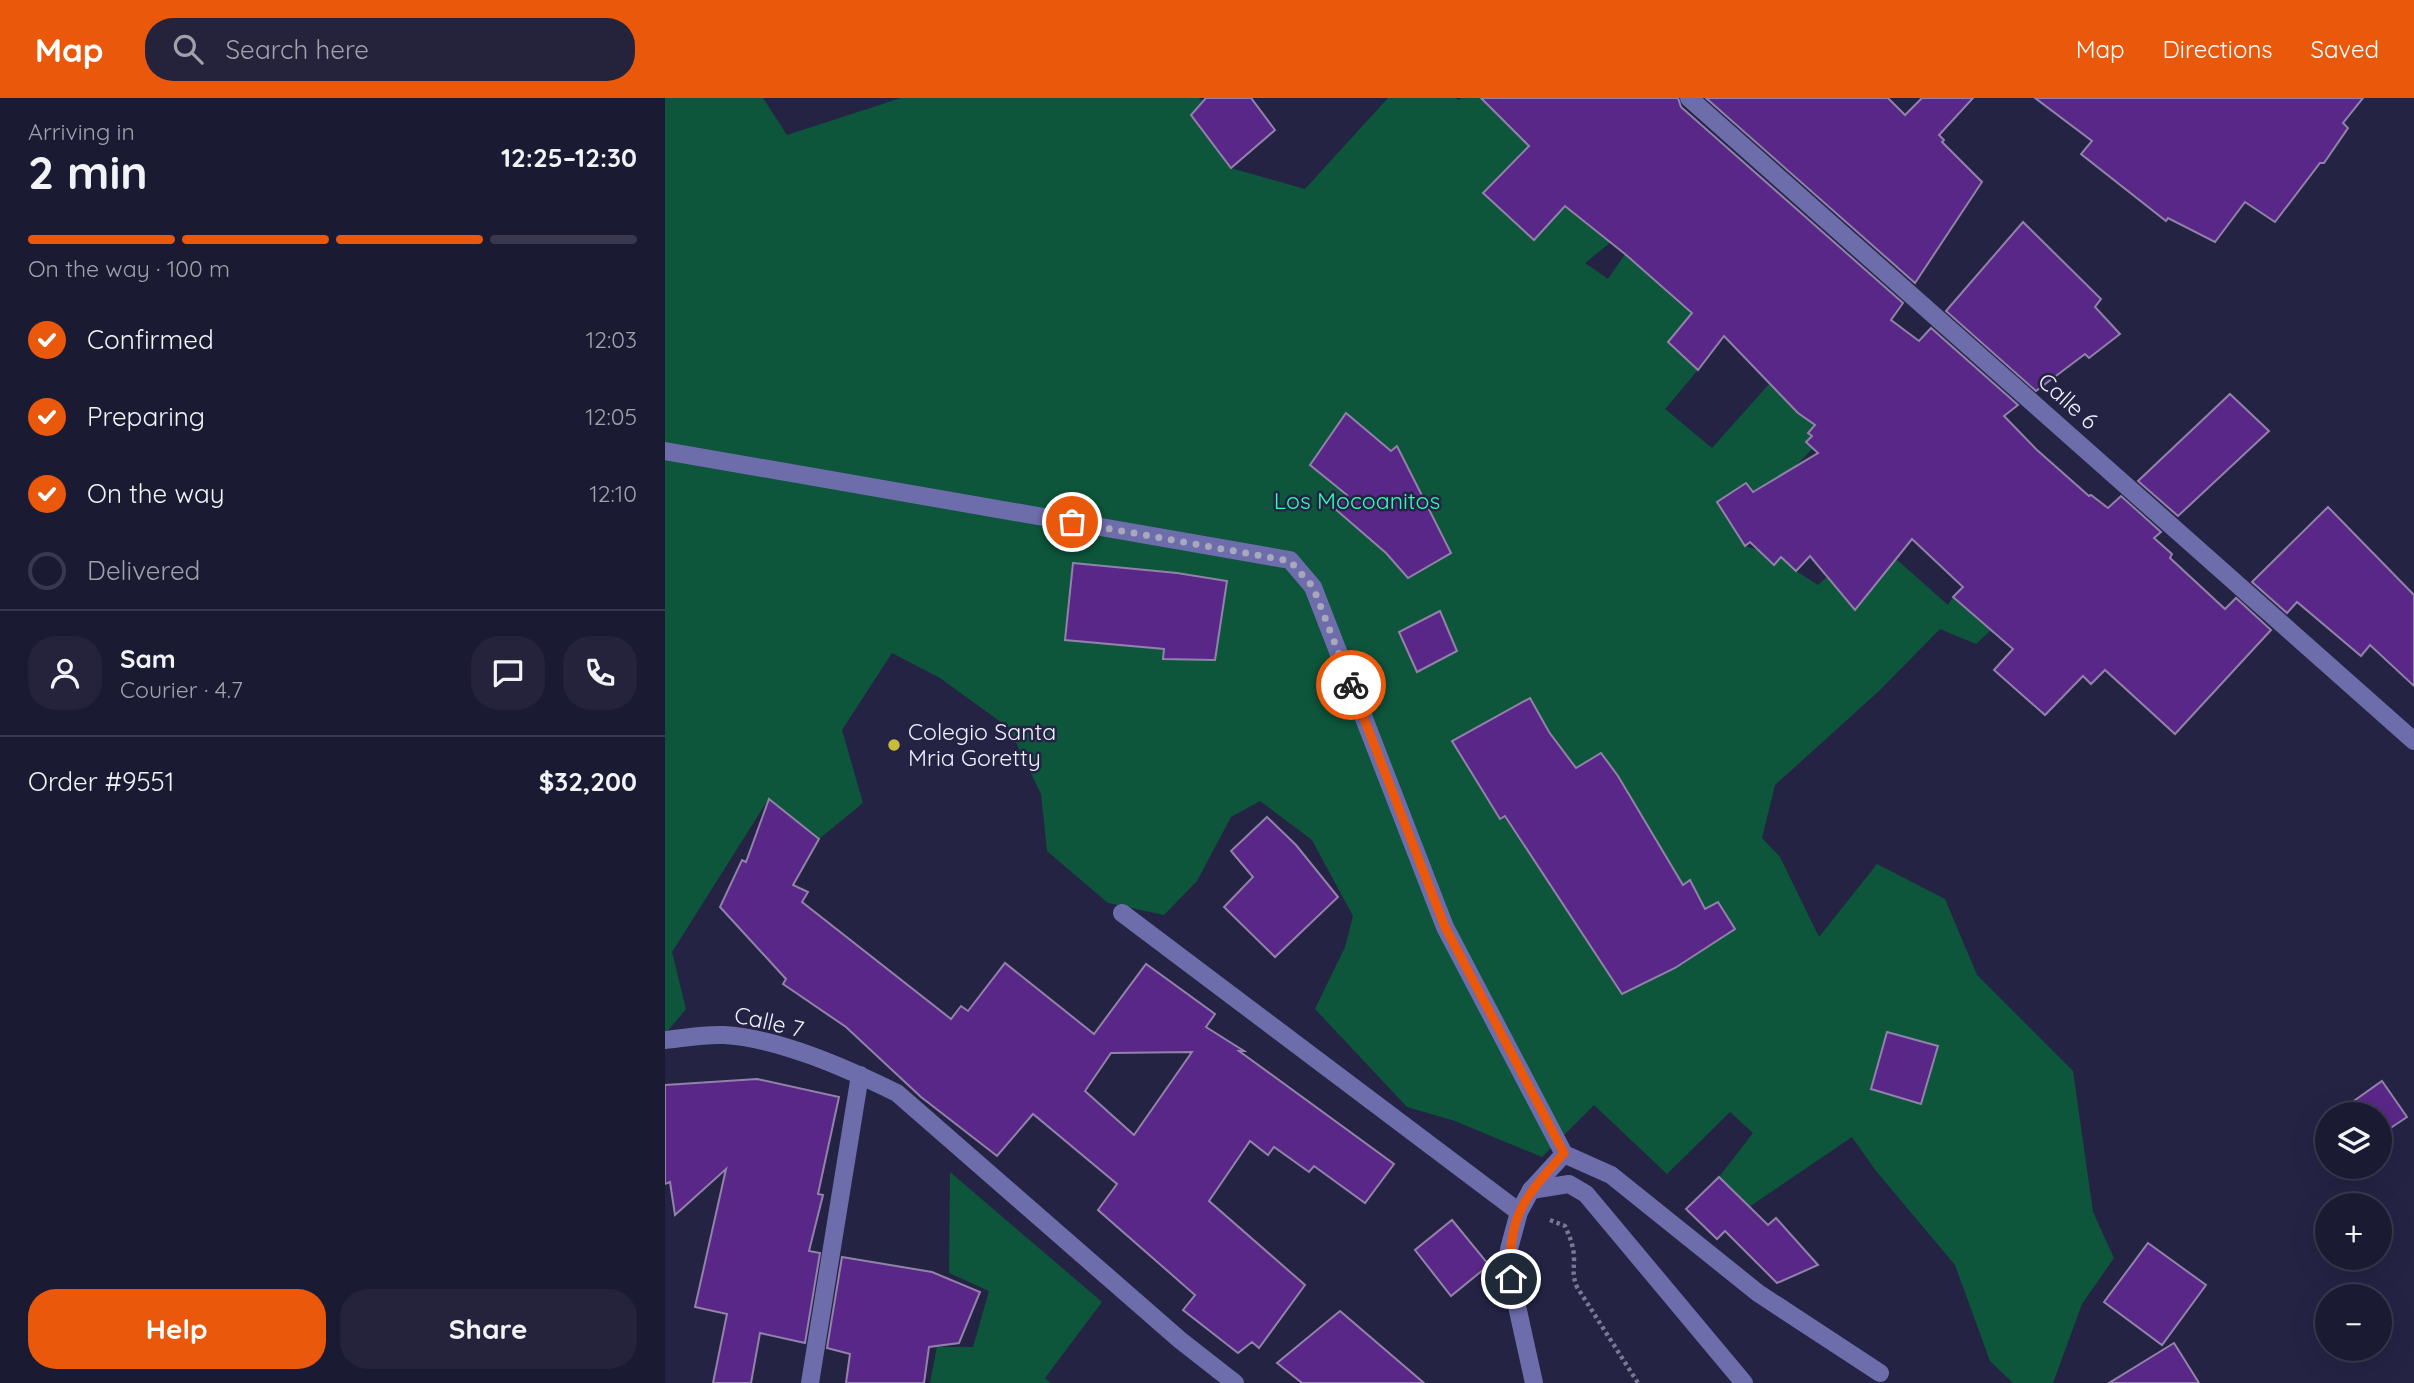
<!DOCTYPE html>
<html lang="en">
<head>
<meta charset="utf-8">
<style>
	:root { --surface:#1b1a33; --page:#24233b; --text:#f1f3f6; --muted:#a0a1ac; --line:#39384e; --accent:#ea580c }
	body { margin:0; font-family:Quicksand,sans-serif; background:var(--page); color:var(--text); height:100vh; display:flex; flex-direction:column; font-size:26px; white-space:nowrap }
	* { box-sizing:border-box; margin:0 }
	p { font-size:23px; color:var(--muted) }
	.icon { flex:none; width:38px; height:38px; fill:none; stroke:currentColor; stroke-width:2; stroke-linecap:round; stroke-linejoin:round }
	.map { position:relative; flex:1; overflow:hidden }
	.side { display:flex; flex-direction:column; background:var(--surface); width:665px }
	.side>* { flex:none }
	.fabs { position:absolute; left:1650px; top:1004px; display:grid; gap:14px }
	.fabs a { display:grid; place-items:center; width:77px; height:77px; border-radius:50%; background:var(--surface); box-shadow:0 7px 28px #0002,0 0 0 2px var(--line); font-size:35px }
	.pin { position:absolute; display:grid; place-items:center; width:60px; height:60px; color:#fff; margin:-30px; border:4px solid #fff; border-radius:50%; box-shadow:0 2px 7px #0007 }
	.courier { position:absolute; display:grid; place-items:center; width:70px; height:70px; margin:-35px; border:5px solid #ea580c; border-radius:50%; background:#fff; color:#222; box-shadow:0 2px 9px #0007 }
	.summary em { font-style:normal; font-weight:700 }
	.summary div { display:flex; flex-direction:column-reverse }
	.summary { display:flex; align-items:center; justify-content:space-between; height:119px; padding:0 28px }
	h1 { font-size:46px; font-weight:700; line-height:52px }
	.bar { display:grid; grid-template-columns:repeat(4,1fr); gap:10px 7px; align-content:center; height:84px; padding:0 28px }
	.bar i { height:9px; border-radius:5px; background:var(--line) }
	.bar .current { background:var(--accent) }
	.bar p { grid-column:span 4 }
	.line { display:flex; align-items:center; gap:18px; padding:0 28px; border-top:2px solid var(--line) }
	.line div { flex:1 }
	.round { display:grid; place-items:center; flex:none; width:74px; height:74px; border-radius:28px; background:var(--page) }
	ol { padding:0 28px; list-style:none }
	li { display:flex; align-items:center; gap:21px; height:77px }
	li p { margin-inline-start:auto }
	li .icon { padding:7px; border-radius:50%; background:var(--accent); color:#fff; stroke-width:4 }
	li:last-child { color:var(--muted) }
	li i { width:38px; height:38px; border:4px solid var(--line); border-radius:50% }
	.primary-button { display:flex; gap:14px; margin-top:auto; padding:14px 28px }
	.primary-button a { flex:1; height:80px; border-radius:28px; background:var(--accent); color:#fff; font-size:28px; font-weight:700; line-height:80px; text-align:center }
	.primary-button a+a { background:var(--page); color:var(--text) }
	header { display:flex; align-items:center; gap:42px; box-sizing:border-box; height:98px; padding:0 35px; background:var(--accent); color:#fff }
	header strong { font-size:33px }
	nav { display:flex; gap:38px; margin-inline-start:auto; font-size:24px }
	.search { width:490px; height:63px; background:var(--page); display:flex; align-items:center; gap:18px; box-sizing:border-box; padding:0 24px; border-radius:28px; color:var(--muted); font-size:26px }
	main { display:flex; flex:1; min-height:0 }
	.map>svg:first-child { display:block }
	.green { fill:#0d563c }
	.building { fill:#592788; stroke:#9282a9; stroke-width:2; fill-rule:evenodd }
	.lines { fill:none; stroke-linecap:round; stroke-linejoin:round }
	.path { stroke:#787891; stroke-width:4.5; stroke-dasharray:3.5 3.5; stroke-linecap:butt }
	.minor { stroke:#6e6dac; stroke-width:18 }
	.done { stroke:#a8a8bc; stroke-width:7; stroke-dasharray:0 12.6 }
	.route { stroke:#ea580c; stroke-width:9 }
	.poi-dot { fill:#c8bb3b; stroke:#242344; stroke-width:2.5 }
	.labels { text-anchor:middle; stroke-width:5; stroke-linejoin:round; paint-order:stroke }
	.street-label { font-size:23px; fill:#eff0fd; stroke:#242344 }
	.park-label { font-size:23px; fill:#29ffb7; stroke:#242344 }
	.poi-label { font-size:23px; fill:#eff0fd; stroke:#242344; text-anchor:start }
</style>
</head>
<body>
<header>
<strong>Map</strong>
<div class="search"><svg class="icon" aria-label="search" viewBox="0 0 24 24"><circle cx="10" cy="10" r="6"/><path d="M15 15l6 6"/></svg>Search here</div>
<nav><a>Map</a><a>Directions</a><a>Saved</a></nav>
</header>
<main>
<section class="side">
<div class="summary"><div><h1>2 min</h1><p>Arriving in</p></div><em>12:25–12:30</em></div>
<div class="bar"><i class="current"></i><i class="current"></i><i class="current"></i><i></i><p>On the way · 100 m</p></div>
<ol>
<li><svg class="icon" aria-label="check" viewBox="0 0 24 24"><path d="M5 12l5 5 9-10"/></svg>Confirmed<p>12:03</p></li>
<li><svg class="icon" aria-label="check" viewBox="0 0 24 24"><path d="M5 12l5 5 9-10"/></svg>Preparing<p>12:05</p></li>
<li><svg class="icon" aria-label="check" viewBox="0 0 24 24"><path d="M5 12l5 5 9-10"/></svg>On the way<p>12:10</p></li>
<li><i></i>Delivered</li>
</ol>
<div class="line" style="height:126px"><a class="round"><svg class="icon" aria-label="person" viewBox="0 0 24 24"><circle cx="12" cy="8" r="4"/><path d="M4 21q1-7 8-7t8 7"/></svg></a><div><b>Sam</b><p>Courier · 4.7</p></div><a class="round"><svg class="icon" aria-label="chat" viewBox="0 0 24 24"><path d="M4 5h16v11H9l-5 4z"/></svg></a><a class="round"><svg class="icon" aria-label="phone" viewBox="0 0 24 24"><path d="M5 4h4l2 5-3 2q2 4 5 5l2-3 5 2v4C11 20 4 13 5 4z"/></svg></a></div>
<div class="line" style="height:91px"><div>Order #9551</div><b>$32,200</b></div>
<div class="primary-button"><a>Help</a><a>Share</a></div>
</section>
<div class="map">
<svg width="1749" height="1285" viewBox="0 0 1749 1285">
	<rect width="100%" height="100%" fill="#242344"/>
	<!-- green -->
	<g class="green">
		<polygon points="0,0 98,0 122,37 236,0 534,0 538,3 527,17 566,70 640,91 723,0 790,0 794,2 796,0 816,0 864,48 818,95 868,142 920,87 946,144 920,165 943,181 960,156 1036,203 1003,244 1033,272 1000,311 1047,350 1105,285 1133,315 1150,327 1143,335 1147,338 1148,350 1128,371 1088,394 1081,385 1052,404 1080,448 1093,452 1108,466 1116,459 1131,473 1153,487 1165,476 1176,495 1190,512 1231,461 1283,507 1288,499 1349,550 1325,533 1311,546 1275,531 1214,593 1110,687 1097,740 1115,759 1154,839 1212,766 1280,801 1312,877 1408,973 1428,1114 1449,1160 1417,1206 1388,1285 1348,1285 1325,1263 1290,1167 1211,1073 1187,1039 1084,1109 1054,1079 1088,1035 1065,1014 1002,1076 929,1007 877,1059 790,1023 742,1009 650,911 680,849 688,818 647,742 595,703 566,719 532,783 499,817 443,805 382,753 376,696 344,630 275,580 227,555 177,632 198,705 154,741 103,702 7,854 21,911 0,936"/>
		<polygon points="285,1074 437,1204 380,1280 386,1285 265,1285 272,1249 308,1249 324,1193 284,1175"/>
	</g>
	<!-- building -->
	<g class="building">
		<polygon points="541,0 586,0 610,32 566,70 526,17"/>
		<polygon points="816,0 1013,0 1016,9 1238,205 1226,222 1254,243 1266,230 1353,307 1339,318 1372,352 1424,398 1426,397 1443,410 1456,398 1496,434 1489,440 1507,456 1505,460 1560,511 1571,500 1606,532 1510,636 1440,572 1426,586 1418,578 1380,617 1329,572 1348,551 1288,499 1298,489 1247,441 1190,512 1145,458 1131,473 1116,459 1109,467 1085,444 1080,448 1052,404 1081,385 1088,394 1153,355 1141,344 1147,338 1143,335 1150,327 1133,315 1059,238 1033,272 1003,244 1027,215 960,156 900,108 869,142 818,95 864,48"/>
		<polygon points="1041,0 1223,0 1240,17 1257,0 1308,0 1274,37 1279,42 1277,44 1317,84 1250,185"/>
		<polygon points="1370,0 1698,0 1678,25 1683,30 1659,65 1655,65 1610,124 1580,104 1550,144 1503,120 1501,123 1416,56 1427,43"/>
		<polygon points="1358,124 1436,201 1430,209 1455,236 1424,260 1420,256 1371,293 1281,213"/>
		<polygon points="1565,296 1604,333 1513,418 1473,383"/>
		<polygon points="681,315 726,353 732,348 786,455 743,480 721,455 669,410 682,397 645,367"/>
		<polygon points="1663,409 1749,497 1749,588 1705,547 1696,558 1632,504 1622,515 1587,484"/>
		<polygon points="408,465 512,475 562,483 550,562 498,561 499,551 400,542"/>
		<polygon points="775,513 792,553 752,574 734,534"/>
		<polygon points="865,600 884,634 911,670 936,655 953,678 1018,787 1025,782 1040,811 1053,804 1070,831 1010,870 957,896 840,718 835,721 787,643"/>
		<path d="M104,701l50,40 -26,46 15,7 -6,10 149,117 10,-13 7,5 37,-48 89,71 52,-70 69,50 -9,13 38,24h-5l155,113 -29,39 -51,-37 -5,6 -35,-25 -6,8 -18,-14 -41,60 96,84 -46,63 -7,-6 -14,11 -55,-43 12,-15 -97,-85 19,-26 -84,-70 -36,42 -76,-59 -75,-70 -63,-43 3,-5 -66,-72 22,-47 4,2zM527,954l-58,83 -49,-44 26,-38z"/>
		<polygon points="602,719 631,747 673,799 610,859 559,809 588,779 566,753"/>
		<polygon points="1222,934 1273,948 1256,1006 1206,991"/>
		<polygon points="92,981 174,999 153,1096 158,1097 144,1153 155,1155 140,1245 95,1235 86,1285 48,1285 62,1216 30,1209 61,1071 10,1117 5,1084 0,1086 0,987"/>
		<polygon points="1717,983 1742,1019 1715,1037 1715,1017 1669,1017"/>
		<polygon points="1054,1079 1103,1127 1111,1120 1153,1167 1112,1185 1060,1133 1052,1141 1021,1111"/>
		<polygon points="787,1122 824,1167 786,1198 750,1152"/>
		<polygon points="1483,1145 1541,1187 1497,1247 1439,1204"/>
		<polygon points="177,1159 267,1174 315,1194 294,1245 264,1249 259,1285 181,1285 185,1256 162,1250"/>
		<polygon points="675,1213 759,1285 637,1285 612,1265"/>
		<polygon points="1509,1245 1534,1285 1444,1285"/>
	</g>
	<g class="lines">
		<!-- path -->
		<path class="path" d="M885,1122l15,6c5,11 9,21 9,33 0,12 -2,16 3,28l61,96"/>
		<!-- minor -->
		<g class="minor">
			<polyline points="1024,0 1749,643"/>
			<polyline points="0,353 625,462 648,489 780,829 899,1056 946,1077 1093,1195 1215,1275"/>
			<polyline points="457,815 854,1114"/>
			<path d="M0,942c19,-2 40,-6 59,-5 55,3 124,34 173,58l283,247 55,43"/>
			<polyline points="866,1092 904,1086 921,1096 1079,1285"/>
			<polyline points="145,1285 195,977"/>
			<polyline points="869,1285 846,1181 844,1151 854,1114 866,1092 899,1056"/>
		</g>
	</g>
	<g class="lines">
		<!-- done -->
		<polyline class="done" points="407,424 625,463 648,489 686,587"/>
		<!-- route -->
		<path class="route" d="M686,587l94,242 119,226c-39,44 -58,64 -53,126"/>
	</g>
	<!-- markers -->
	<circle class="poi-dot" cx="229" cy="647" r="7"/>
	<g class="labels">
		<!-- street labels -->
		<g class="street-label">
			<text transform="translate(1403 303) rotate(42)" y="8">Calle 6</text>
			<text transform="translate(104 924) rotate(13)" y="8">Calle 7</text>
		</g>
		<!-- park labels -->
		<g class="park-label">
			<text x="692" y="411">Los Mocoanitos</text>
		</g>
		<!-- poi labels -->
		<g class="poi-label">
			<text x="243" y="642">Colegio Santa<tspan x="243" dy="26">Mria Goretty</tspan></text>
		</g>
	</g>
</svg>
<div class="fabs">
<a><svg class="icon" aria-label="layers" viewBox="0 0 24 24"><path d="M12 4l9 5-9 5-9-5zM3 14l9 5 9-5"/></svg></a>
<a>+</a>
<a>−</a>
</div>
<div class="pin" style="left:407px;top:424px;background:#ea580c"><svg class="icon" aria-label="bag" viewBox="0 0 24 24"><path d="M5 8h14l-1 12H6zM9 8a3 3 0 0 1 6 0"/></svg></div>
<div class="pin" style="left:846px;top:1181px;background:#1f2937"><svg class="icon" aria-label="home" viewBox="0 0 24 24"><path d="M3 11l9-7 9 7M6 9v11h12V9"/></svg></div>
<div class="courier" style="left:686px;top:587px"><svg class="icon" aria-label="bike" viewBox="0 0 24 24"><circle cx="6" cy="16" r="4"/><circle cx="18" cy="16" r="4"/><path d="M6 16l4-8h5l3 8M10 8l3 8H6M13 5h3"/></svg></div>
</div>
</main>
</body>
</html>
